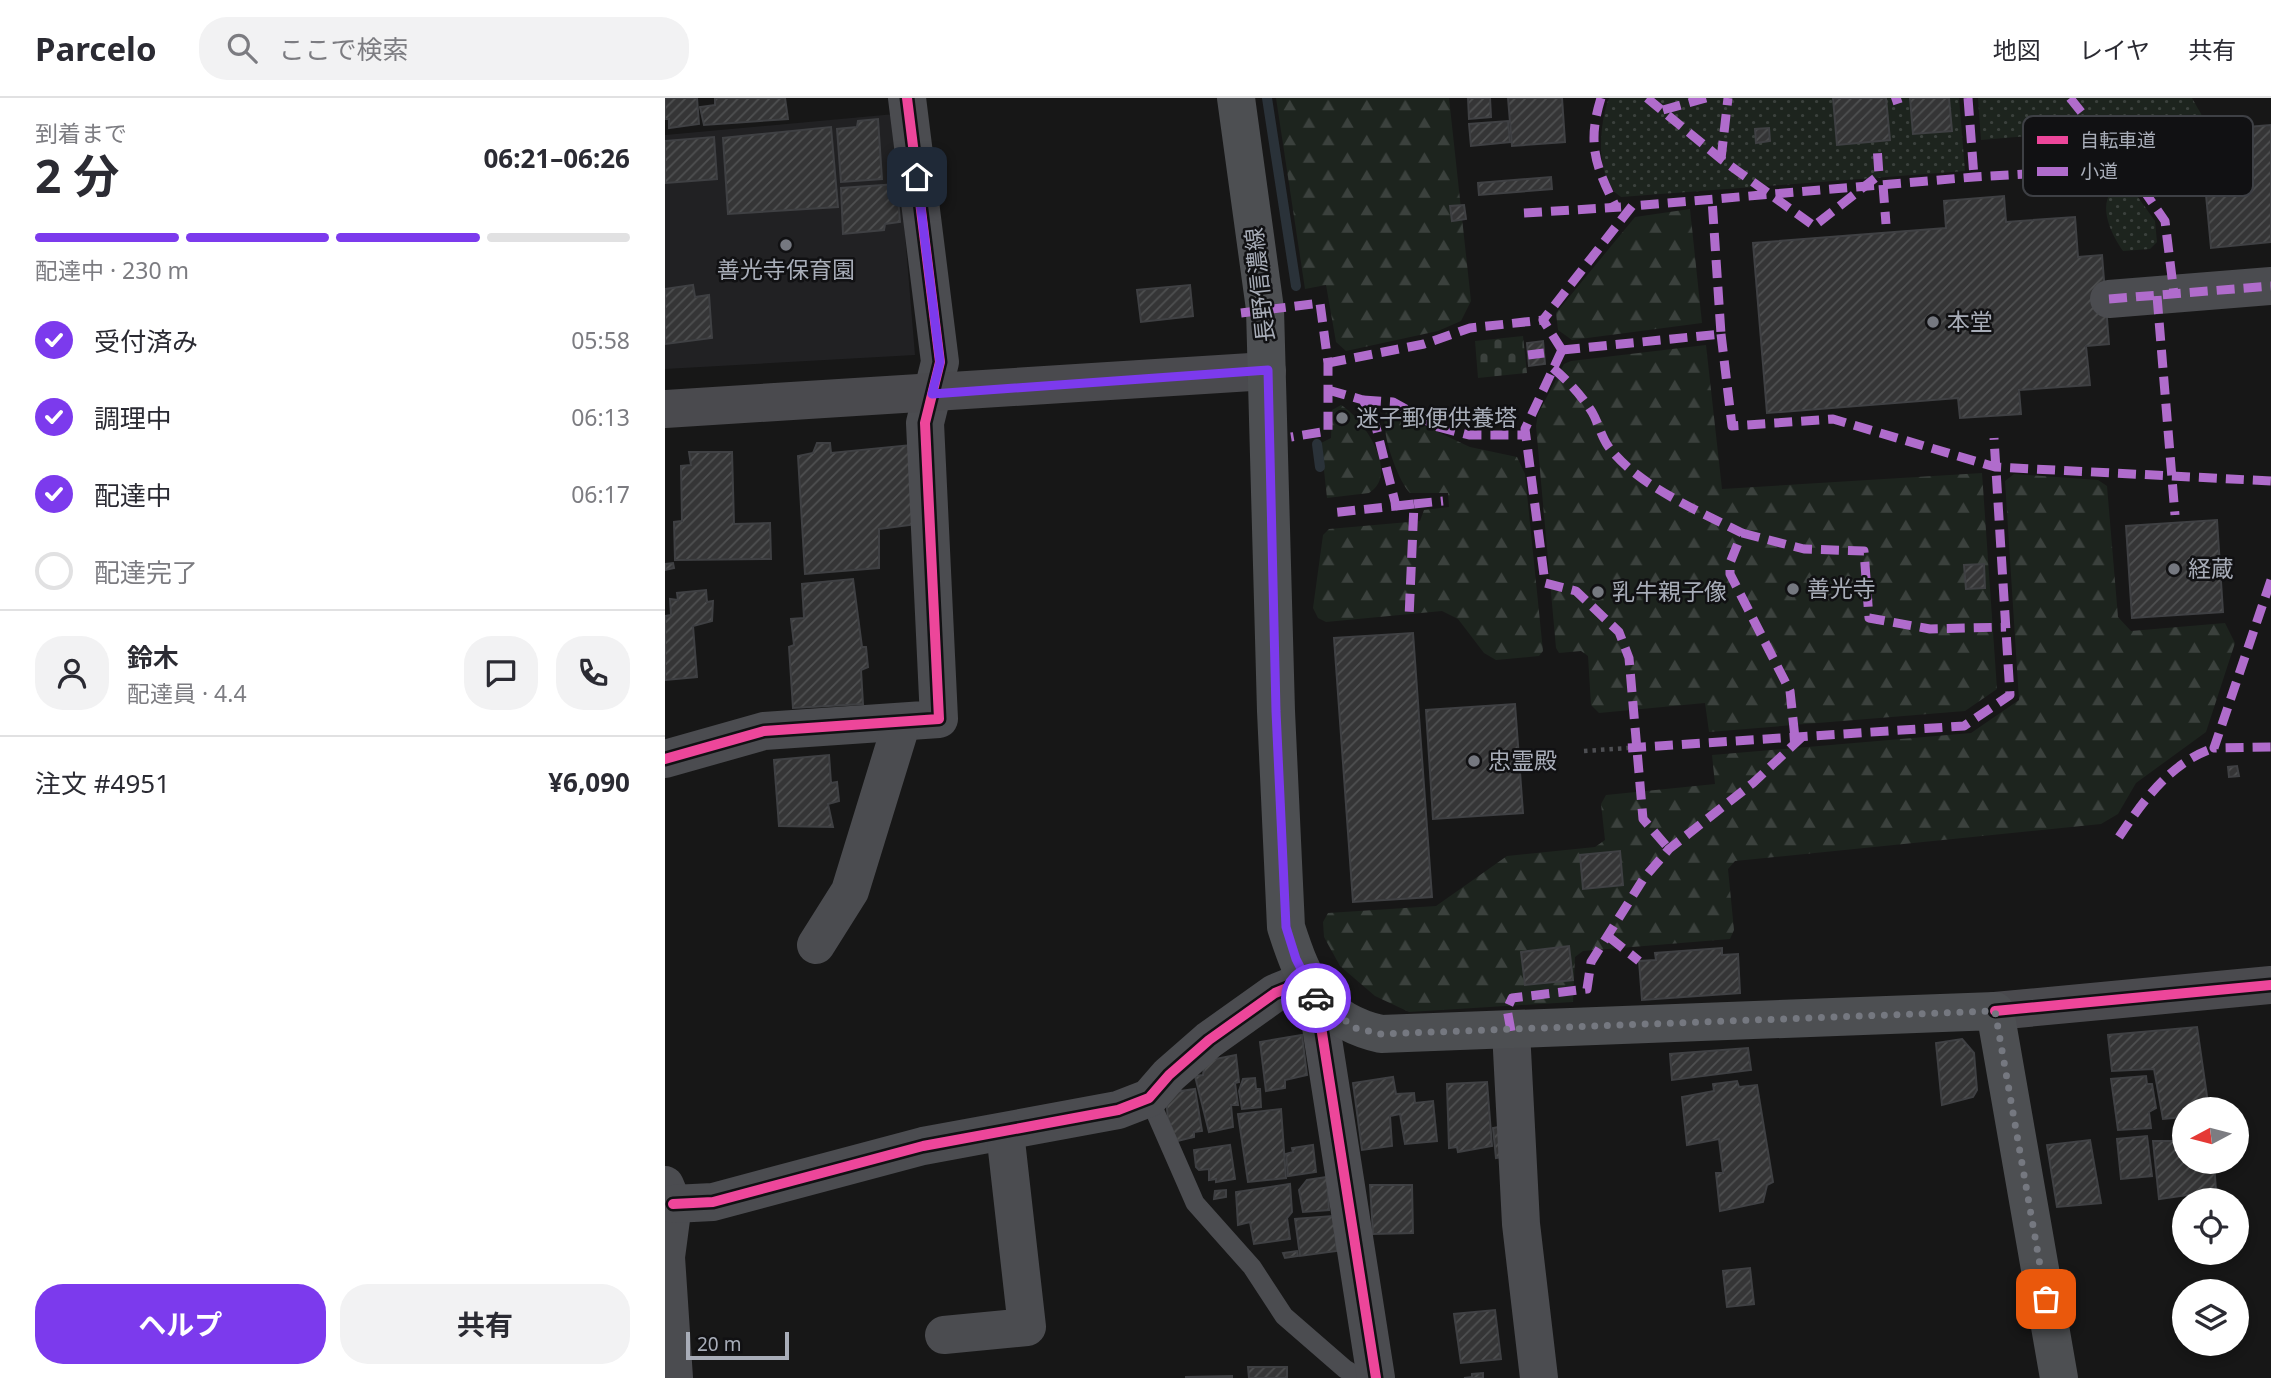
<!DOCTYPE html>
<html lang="ja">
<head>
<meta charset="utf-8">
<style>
	:root { --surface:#fff; --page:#f2f2f3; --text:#2b2b33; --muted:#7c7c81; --line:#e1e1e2; --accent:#7c3aed }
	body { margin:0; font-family:"Noto Sans","Noto Sans JP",sans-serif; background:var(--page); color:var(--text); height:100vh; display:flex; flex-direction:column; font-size:26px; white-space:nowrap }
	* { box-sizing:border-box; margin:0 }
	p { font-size:23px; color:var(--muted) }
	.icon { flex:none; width:38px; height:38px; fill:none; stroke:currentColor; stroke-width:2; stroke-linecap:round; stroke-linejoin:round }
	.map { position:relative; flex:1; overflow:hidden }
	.side { display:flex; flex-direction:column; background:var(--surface); width:665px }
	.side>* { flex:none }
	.needle { width:46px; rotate:263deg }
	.tools { position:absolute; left:1507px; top:999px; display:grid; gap:14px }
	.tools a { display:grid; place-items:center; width:77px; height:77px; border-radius:50%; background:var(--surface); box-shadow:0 4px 10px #0003; font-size:35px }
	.scale { position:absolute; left:21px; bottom:18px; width:103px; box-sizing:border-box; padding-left:7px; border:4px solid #a8adb8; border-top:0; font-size:19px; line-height:24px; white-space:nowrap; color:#a8adb8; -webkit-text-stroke:5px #111113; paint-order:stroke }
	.pin { position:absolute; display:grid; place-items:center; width:60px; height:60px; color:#fff; margin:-30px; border-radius:14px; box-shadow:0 4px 10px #0006 }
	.courier { position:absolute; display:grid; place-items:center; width:70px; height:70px; margin:-35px; border:5px solid #7c3aed; border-radius:50%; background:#fff; color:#222; box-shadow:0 2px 9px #0007 }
	.headline em { font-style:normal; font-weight:700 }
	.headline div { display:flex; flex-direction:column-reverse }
	.headline { display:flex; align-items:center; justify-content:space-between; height:119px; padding:0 35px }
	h1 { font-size:46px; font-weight:700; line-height:52px }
	.bar { display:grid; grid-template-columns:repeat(4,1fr); gap:10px 7px; align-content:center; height:84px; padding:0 35px }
	.bar i { height:9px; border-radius:5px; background:var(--line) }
	.bar .selected { background:var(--accent) }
	.bar p { grid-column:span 4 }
	.line { display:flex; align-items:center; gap:18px; padding:0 35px; border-top:2px solid var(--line) }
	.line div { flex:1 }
	.round { display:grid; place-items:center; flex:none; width:74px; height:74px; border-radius:28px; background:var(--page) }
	ol { padding:0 35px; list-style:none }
	li { display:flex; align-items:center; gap:21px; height:77px }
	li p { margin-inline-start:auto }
	li .icon { padding:7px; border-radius:50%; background:var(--accent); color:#fff; stroke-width:4 }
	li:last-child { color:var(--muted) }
	li i { width:38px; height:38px; border:4px solid var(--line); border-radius:50% }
	.action { display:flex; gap:14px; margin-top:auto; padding:14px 35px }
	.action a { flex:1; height:80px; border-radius:28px; background:var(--accent); color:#fff; font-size:28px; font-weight:700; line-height:80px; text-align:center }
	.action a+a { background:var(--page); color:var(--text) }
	header { display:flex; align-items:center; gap:42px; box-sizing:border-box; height:98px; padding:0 35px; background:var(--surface); border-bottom:2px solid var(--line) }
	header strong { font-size:33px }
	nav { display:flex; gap:38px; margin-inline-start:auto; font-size:24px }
	.search { width:490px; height:63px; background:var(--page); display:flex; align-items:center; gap:18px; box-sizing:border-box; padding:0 24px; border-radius:28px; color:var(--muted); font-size:26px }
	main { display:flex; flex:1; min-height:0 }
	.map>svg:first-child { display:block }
	.built { fill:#212123 }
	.forest { fill:url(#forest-firs) }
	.cemetery { fill:url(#cemetery-stones) }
	.garden { fill:url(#garden-dots) }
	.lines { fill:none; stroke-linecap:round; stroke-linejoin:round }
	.stream { stroke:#2a3239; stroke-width:10 }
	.building { fill:url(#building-hatch); stroke:#3f4043; stroke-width:2 }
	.path { stroke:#4d4e52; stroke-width:4.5; stroke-dasharray:3.5 5; stroke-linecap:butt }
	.lane { stroke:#4b4c50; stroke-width:19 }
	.street { stroke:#4b4c50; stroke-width:38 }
	.secondary { stroke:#4a4a4e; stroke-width:38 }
	.primary { stroke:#4d4f52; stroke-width:38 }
	.quiet { stroke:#b06ccc; stroke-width:9; stroke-dasharray:18 9; stroke-linecap:butt }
	.cycleway-casing { stroke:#111113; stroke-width:15 }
	.cycleway { stroke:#ed469a; stroke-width:10 }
	.done { stroke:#757880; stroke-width:7; stroke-dasharray:0 12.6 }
	.route { stroke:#7c3aed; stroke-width:9 }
	.poi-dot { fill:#757880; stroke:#111113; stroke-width:2.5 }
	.labels { text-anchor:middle; stroke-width:5; stroke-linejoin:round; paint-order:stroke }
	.poi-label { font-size:23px; fill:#a8adb8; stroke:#111113; text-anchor:start }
	.street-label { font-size:23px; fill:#a8adb8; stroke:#111113 }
	.key { fill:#111113; stroke:#3e4045; stroke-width:2 }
	.key-label { font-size:19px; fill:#a8adb8 }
</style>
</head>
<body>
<header>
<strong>Parcelo</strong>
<div class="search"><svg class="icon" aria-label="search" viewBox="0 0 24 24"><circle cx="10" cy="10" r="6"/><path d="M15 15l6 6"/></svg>ここで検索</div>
<nav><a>地図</a><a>レイヤ</a><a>共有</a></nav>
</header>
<main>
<section class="side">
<div class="headline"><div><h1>2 分</h1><p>到着まで</p></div><em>06:21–06:26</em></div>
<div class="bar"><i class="selected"></i><i class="selected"></i><i class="selected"></i><i></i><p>配達中 · 230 m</p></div>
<ol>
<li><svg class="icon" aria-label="check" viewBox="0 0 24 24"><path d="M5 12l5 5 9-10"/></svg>受付済み<p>05:58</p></li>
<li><svg class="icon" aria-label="check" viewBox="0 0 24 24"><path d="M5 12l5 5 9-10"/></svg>調理中<p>06:13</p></li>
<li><svg class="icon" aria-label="check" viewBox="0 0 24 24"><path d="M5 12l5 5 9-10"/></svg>配達中<p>06:17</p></li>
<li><i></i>配達完了</li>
</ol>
<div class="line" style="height:126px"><a class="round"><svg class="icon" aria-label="person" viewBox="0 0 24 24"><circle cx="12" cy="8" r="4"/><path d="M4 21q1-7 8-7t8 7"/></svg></a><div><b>鈴木</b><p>配達員 · 4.4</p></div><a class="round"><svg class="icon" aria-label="chat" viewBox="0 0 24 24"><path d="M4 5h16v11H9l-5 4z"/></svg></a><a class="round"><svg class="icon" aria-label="phone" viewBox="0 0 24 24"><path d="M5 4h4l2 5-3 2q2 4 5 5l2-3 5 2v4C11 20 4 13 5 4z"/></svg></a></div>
<div class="line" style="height:91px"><div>注文 #4951</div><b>¥6,090</b></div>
<div class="action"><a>ヘルプ</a><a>共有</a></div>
</section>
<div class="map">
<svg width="1606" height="1280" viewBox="0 0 1606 1280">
	<defs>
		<pattern id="forest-firs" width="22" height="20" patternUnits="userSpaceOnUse" patternTransform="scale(1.75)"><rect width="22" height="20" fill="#1d241e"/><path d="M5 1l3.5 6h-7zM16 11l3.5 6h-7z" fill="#3b413d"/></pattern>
		<pattern id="cemetery-stones" width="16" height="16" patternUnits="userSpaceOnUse" patternTransform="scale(1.75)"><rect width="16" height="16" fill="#1d241e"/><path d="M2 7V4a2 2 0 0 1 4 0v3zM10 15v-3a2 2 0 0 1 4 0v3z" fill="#3b413d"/></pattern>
		<pattern id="garden-dots" width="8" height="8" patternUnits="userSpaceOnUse" patternTransform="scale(1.75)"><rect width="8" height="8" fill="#1d241e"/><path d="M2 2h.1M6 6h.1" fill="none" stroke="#3b413d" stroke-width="1.8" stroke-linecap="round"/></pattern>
		<pattern id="building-hatch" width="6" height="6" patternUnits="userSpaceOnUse" patternTransform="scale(1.75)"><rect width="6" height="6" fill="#353536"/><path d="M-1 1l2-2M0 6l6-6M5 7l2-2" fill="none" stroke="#4f5051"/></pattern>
	</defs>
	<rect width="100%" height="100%" fill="#171717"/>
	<!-- built -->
	<polygon class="built" points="230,16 250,257 0,271 0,37"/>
	<!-- forest -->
	<g class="forest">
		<polygon points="611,0 784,0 806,203 796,223 773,233 681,253 671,244 661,187 640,191"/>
		<polygon points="1025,111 1037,225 907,242 893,232 891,215 970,119"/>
		<polygon points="1041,247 1057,391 1317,375 1332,591 1300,613 1044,634 1040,605 934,615 926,607 923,558 916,553 894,555 891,550 871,328 873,316 899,266 906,263"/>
		<path d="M676,307c22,13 60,69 28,88l-42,5 -6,-55 10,-5 1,-28z"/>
		<path d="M728,313l77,36 47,10 8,17 18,177 -4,5 -43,4 -12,-7 -26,-34 -16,-8 -116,11 -8,-4 -5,-10 10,-73 6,-6 91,-8 4,-11 25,-3 -1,-14h-38c-12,-12 -31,-64 -24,-81z"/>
		<polygon points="1349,376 1433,382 1442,388 1453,519 1466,533 1560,525 1570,545 1541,634 1471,685 1453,716 1436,726 1070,763 1063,771 1069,832 1065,841 918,853 910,859 908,904 744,914 710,898 675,868 659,839 658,824 663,815 771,808 842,758 930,749 940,742 936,706 941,697 1050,686 1047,657 1306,635 1354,602 1340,383"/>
	</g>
	<!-- cemetery -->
	<polygon class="cemetery" points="858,238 862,275 813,280 810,243"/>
	<!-- garden -->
	<g class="garden">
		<path d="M944,0h350l6,73 -344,26c-27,-17 -22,-74 -12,-99z"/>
		<polygon points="1313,0 1527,0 1540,23 1316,42"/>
		<path d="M1453,88h12l25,35 2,21 -7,7 -27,2c-13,-18 -28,-51 -5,-65z"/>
	</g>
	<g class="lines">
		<!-- stream -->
		<g class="stream">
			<polyline points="602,0 631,188"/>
			<polyline points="652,346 655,369"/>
		</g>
	</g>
	<!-- building -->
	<g class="building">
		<polygon points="0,0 32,0 34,26 4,30 4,21 0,21"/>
		<polygon points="50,0 120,0 123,21 39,27 35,9 50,7"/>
		<polygon points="803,0 825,0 826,19 804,21"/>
		<polygon points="843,0 897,0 900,44 847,48"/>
		<polygon points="1168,0 1221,0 1225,42 1172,47"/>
		<polygon points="1245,0 1284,0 1287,33 1248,36"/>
		<polygon points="213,21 217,81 176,84 172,31 192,29 193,23"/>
		<polygon points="843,23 845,44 806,48 804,26"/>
		<polygon points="1606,27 1606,144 1546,150 1535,33"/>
		<polygon points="166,29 173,109 63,116 58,40"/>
		<polygon points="1104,30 1105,43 1091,45 1090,31"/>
		<polygon points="49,39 52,81 0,85 0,43"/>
		<polygon points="886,79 887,91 814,97 813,85"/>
		<polygon points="232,86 235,124 220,126 219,132 178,136 176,90"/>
		<polygon points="1339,98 1341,124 1410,119 1413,159 1437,157 1444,246 1421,248 1425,287 1354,292 1356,316 1295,320 1293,300 1102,315 1088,145 1281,130 1279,103"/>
		<polygon points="799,107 801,121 787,123 785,108"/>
		<polygon points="28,187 30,199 44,197 47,240 0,246 0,191"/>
		<polygon points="525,187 528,218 476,224 472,192"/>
		<polygon points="878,243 880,266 864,268 862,245"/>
		<polygon points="152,345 165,345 166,355 246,347 253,426 214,431 214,470 140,476 133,358 148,355"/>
		<polygon points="24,354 67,354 69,426 105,425 106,461 10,462 9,424 17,423 16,368 26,367"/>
		<polygon points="1552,422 1558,514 1467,520 1461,428"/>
		<polygon points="8,465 9,470 0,472 0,466"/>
		<polygon points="1319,466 1320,490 1301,491 1299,467"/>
		<polygon points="188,481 197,549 201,549 203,569 196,572 198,606 128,610 124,549 129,547 126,521 139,520 137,486"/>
		<polygon points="41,492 42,504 48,503 47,523 28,528 32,579 0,582 0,518 6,517 5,501 13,502 12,495"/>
		<polygon points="748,535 767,799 688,804 669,540"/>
		<polygon points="850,606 858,715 768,721 761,612"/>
		<polygon points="164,657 166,685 172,684 174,703 163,706 168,729 114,728 109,662"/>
		<polygon points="1572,668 1574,678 1564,679 1563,669"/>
		<polygon points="955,753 958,787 918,791 915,757"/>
		<polygon points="904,848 908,882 860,887 856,854"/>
		<polygon points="1057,850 1057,857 1073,856 1075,895 977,902 974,863 991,862 990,855"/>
		<polygon points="1532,929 1544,1012 1519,1012 1519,1019 1498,1021 1489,971 1447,973 1443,937"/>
		<polygon points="637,937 642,977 620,982 620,990 601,993 595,944"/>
		<polygon points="1297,941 1309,955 1312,992 1308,999 1277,1007 1271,945"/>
		<polygon points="1083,950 1086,972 1007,982 1005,956"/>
		<polygon points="571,957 574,984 570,985 573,1007 566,1007 568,1029 544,1034 530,978 538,977 540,963"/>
		<polygon points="1481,978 1482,986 1487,986 1491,1010 1484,1014 1486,1030 1453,1032 1446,981"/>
		<polygon points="728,979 731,996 749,995 750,1005 768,1003 772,1043 740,1046 735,1016 725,1018 727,1048 697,1052 688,985"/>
		<polygon points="590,980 591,991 595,991 596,1009 577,1011 574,993 578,981"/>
		<polygon points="1072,983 1074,989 1092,987 1108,1084 1102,1087 1098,1104 1055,1113 1051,1075 1058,1075 1054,1041 1022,1047 1017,999 1049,993 1048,986"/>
		<polygon points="822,984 827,1048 793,1054 792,1049 784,1050 782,986"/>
		<polygon points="530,991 537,1033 529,1034 529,1039 512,1043 503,1021 501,1001 509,994"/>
		<polygon points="616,1011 621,1080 583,1084 573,1016"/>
		<polygon points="839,1028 843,1058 831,1060 828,1030"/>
		<polygon points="1482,1038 1487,1078 1456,1081 1452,1041"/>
		<polygon points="1425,1042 1436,1105 1392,1109 1382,1047"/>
		<polygon points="1488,1043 1519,1043 1519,1064 1549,1064 1551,1093 1494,1101"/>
		<polygon points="565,1047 570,1081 551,1084 551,1081 544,1082 544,1071 534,1072 531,1069 529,1052"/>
		<polygon points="648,1047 651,1074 623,1078 621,1056 628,1054 627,1050"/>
		<polygon points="662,1079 664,1112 638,1114 634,1092 642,1082"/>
		<polygon points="625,1086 627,1114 622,1120 625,1141 589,1146 585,1124 573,1127 571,1094"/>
		<polygon points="705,1087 747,1087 748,1135 708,1136"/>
		<polygon points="561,1092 561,1099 549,1101 550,1093"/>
		<polygon points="668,1118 672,1153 635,1158 630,1121"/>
		<polygon points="632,1153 633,1158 620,1160 618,1155"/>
		<polygon points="1085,1170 1089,1206 1062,1209 1058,1173"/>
		<polygon points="830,1212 836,1261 796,1265 789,1216"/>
		<polygon points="583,1269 622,1269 622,1280 584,1280"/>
		<polygon points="818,1275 818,1280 799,1280 807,1279 807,1276"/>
		<polygon points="567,1278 567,1280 520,1279"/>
	</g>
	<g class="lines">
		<!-- path -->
		<polyline class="path" points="919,653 963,650"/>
		<!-- lane -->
		<polyline class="lane" points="484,1000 530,1105 587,1169 619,1218 680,1271 695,1280"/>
		<!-- street -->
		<g class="street">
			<polyline points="1444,201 1606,188"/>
			<polyline points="0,661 99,633 274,621 260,325 275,264 242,0"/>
			<polyline points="151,847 185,793 237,624"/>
			<polyline points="652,903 711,1280"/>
			<polyline points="846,933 856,1126 874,1280"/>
			<polyline points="0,1087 8,1106 1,1159 9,1280"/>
			<polyline points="8,1106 48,1104 258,1048 453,1012 484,1000 504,977 544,942 610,895 642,882"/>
			<polyline points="279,1237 362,1229 340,1034"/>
		</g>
		<!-- secondary -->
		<g class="secondary">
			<polyline points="0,311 602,273"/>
			<polyline points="1330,913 1606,887"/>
		</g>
		<!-- primary -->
		<path class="primary" d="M571,0l29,211 11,402 10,216c18,56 34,93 95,107l614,-23 64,367"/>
		<!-- quiet -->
		<g class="quiet">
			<path d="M936,0c-14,45 -6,68 15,109"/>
			<polyline points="982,0 1056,61 1149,128 1214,77 1212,48"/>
			<polyline points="1303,0 1309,79"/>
			<polyline points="1405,0 1417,15 1418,25"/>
			<polyline points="1227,3 1236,0"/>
			<polyline points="998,12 1041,0"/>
			<polyline points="1056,61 1063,0"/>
			<polyline points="1218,87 1221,126"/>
			<polyline points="859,115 956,109"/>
			<polyline points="1492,198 1510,417"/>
			<polyline points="1444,201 1606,188"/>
			<polyline points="576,215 655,205 663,265 663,333 626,339"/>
			<polyline points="1056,236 1067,328 1168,321 1330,369 1606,383"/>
			<polyline points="897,252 878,222 967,108 1309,79 1463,70 1500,123 1509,196"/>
			<polyline points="897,252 860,331 880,485 911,493 954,534 964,560 978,721 1004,751"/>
			<polyline points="897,252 1056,236 1047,101"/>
			<polyline points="863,257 879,255"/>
			<polyline points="663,265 759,246 805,230 878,222"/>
			<path d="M888,270c15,13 28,27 39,44 6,10 9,24 16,34 28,39 91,65 134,87l-12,30v11l60,117 5,47"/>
			<polyline points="663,292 698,302 710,325 731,408 665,415"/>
			<polyline points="698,302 728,304 773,329 804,337 861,337"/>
			<polyline points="749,406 778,403"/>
			<polyline points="731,408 749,406 744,520"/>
			<polyline points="1077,435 1139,451 1199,453 1204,520 1265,531 1341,529"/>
			<polyline points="1606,482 1549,650 1606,649"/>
			<polyline points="963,650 1299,628 1345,597 1329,340"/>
			<path d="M1454,739c24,-36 52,-75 95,-89"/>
			<polyline points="944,839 974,863"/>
			<polyline points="846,933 842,911 847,900 922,891 926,864 979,780 1004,751 1088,685 1137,639"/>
		</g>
		<!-- cycleway casing -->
		<g class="cycleway-casing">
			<g id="cycleway">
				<polyline points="0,661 99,633 274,621 260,325 275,264 242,0"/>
				<polyline points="652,903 711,1280"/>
				<polyline points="1330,913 1606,887"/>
				<polyline points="8,1106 48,1104 258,1048 453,1012 484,1000 504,977 544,942 610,895 642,882"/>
			</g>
		</g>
		<!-- cycleway -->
		<use href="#cycleway" class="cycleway"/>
	</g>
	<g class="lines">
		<!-- done -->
		<polyline class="done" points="651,900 690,930 716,936 1330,913 1381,1201"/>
		<!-- route -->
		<polyline class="route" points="252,79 275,264 267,296 603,272 611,613 621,829 631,861 651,900"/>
	</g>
	<!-- markers -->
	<g class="poi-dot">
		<circle cx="121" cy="147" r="7"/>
		<circle cx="1268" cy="224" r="7"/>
		<circle cx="677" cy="320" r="7"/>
		<circle cx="1509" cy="471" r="7"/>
		<circle cx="1128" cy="491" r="7"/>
		<circle cx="933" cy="494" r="7"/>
		<circle cx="809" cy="663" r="7"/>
	</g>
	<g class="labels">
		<!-- poi labels -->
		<g class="poi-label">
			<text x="121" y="180" text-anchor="middle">善光寺保育園</text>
			<text x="1282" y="232">本堂</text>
			<text x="691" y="328">迷子郵便供養塔</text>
			<text x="1523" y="479">経蔵</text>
			<text x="1142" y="499">善光寺</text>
			<text x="947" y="502">乳牛親子像</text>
			<text x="823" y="671">忠霊殿</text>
		</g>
		<!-- street labels -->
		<g class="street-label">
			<text transform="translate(595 187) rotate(-96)" y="8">長野信濃線</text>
		</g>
	</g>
	<!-- legend -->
	<rect x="1358" y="18" width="230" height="80" rx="10" class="key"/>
	<rect x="1372" y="38" width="31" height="8" fill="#ed469a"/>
	<rect x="1372" y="69" width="31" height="9" fill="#b06ccc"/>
	<g class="key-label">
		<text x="1415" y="49">自転車道</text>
		<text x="1415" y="80">小道</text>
	</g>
</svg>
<div class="tools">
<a><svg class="needle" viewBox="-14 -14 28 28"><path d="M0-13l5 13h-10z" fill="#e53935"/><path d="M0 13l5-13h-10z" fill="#7c7c81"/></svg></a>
<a><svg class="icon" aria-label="locate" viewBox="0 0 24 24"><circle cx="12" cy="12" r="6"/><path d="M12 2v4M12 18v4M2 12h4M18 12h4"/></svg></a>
<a><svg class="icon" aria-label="layers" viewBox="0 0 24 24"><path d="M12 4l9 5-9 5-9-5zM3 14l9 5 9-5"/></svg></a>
</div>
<div class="scale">20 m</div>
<div class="pin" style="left:1381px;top:1201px;background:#ea580c"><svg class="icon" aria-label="bag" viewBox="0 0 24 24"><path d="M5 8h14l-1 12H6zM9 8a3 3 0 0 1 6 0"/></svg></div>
<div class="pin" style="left:252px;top:79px;background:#1f2937"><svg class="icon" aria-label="home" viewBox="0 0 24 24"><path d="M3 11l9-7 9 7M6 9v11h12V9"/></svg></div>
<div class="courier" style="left:651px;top:900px"><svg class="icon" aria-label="car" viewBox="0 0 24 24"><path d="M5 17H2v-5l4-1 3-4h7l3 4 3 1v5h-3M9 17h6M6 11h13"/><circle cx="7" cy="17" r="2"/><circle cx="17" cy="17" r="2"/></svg></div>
</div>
</main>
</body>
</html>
